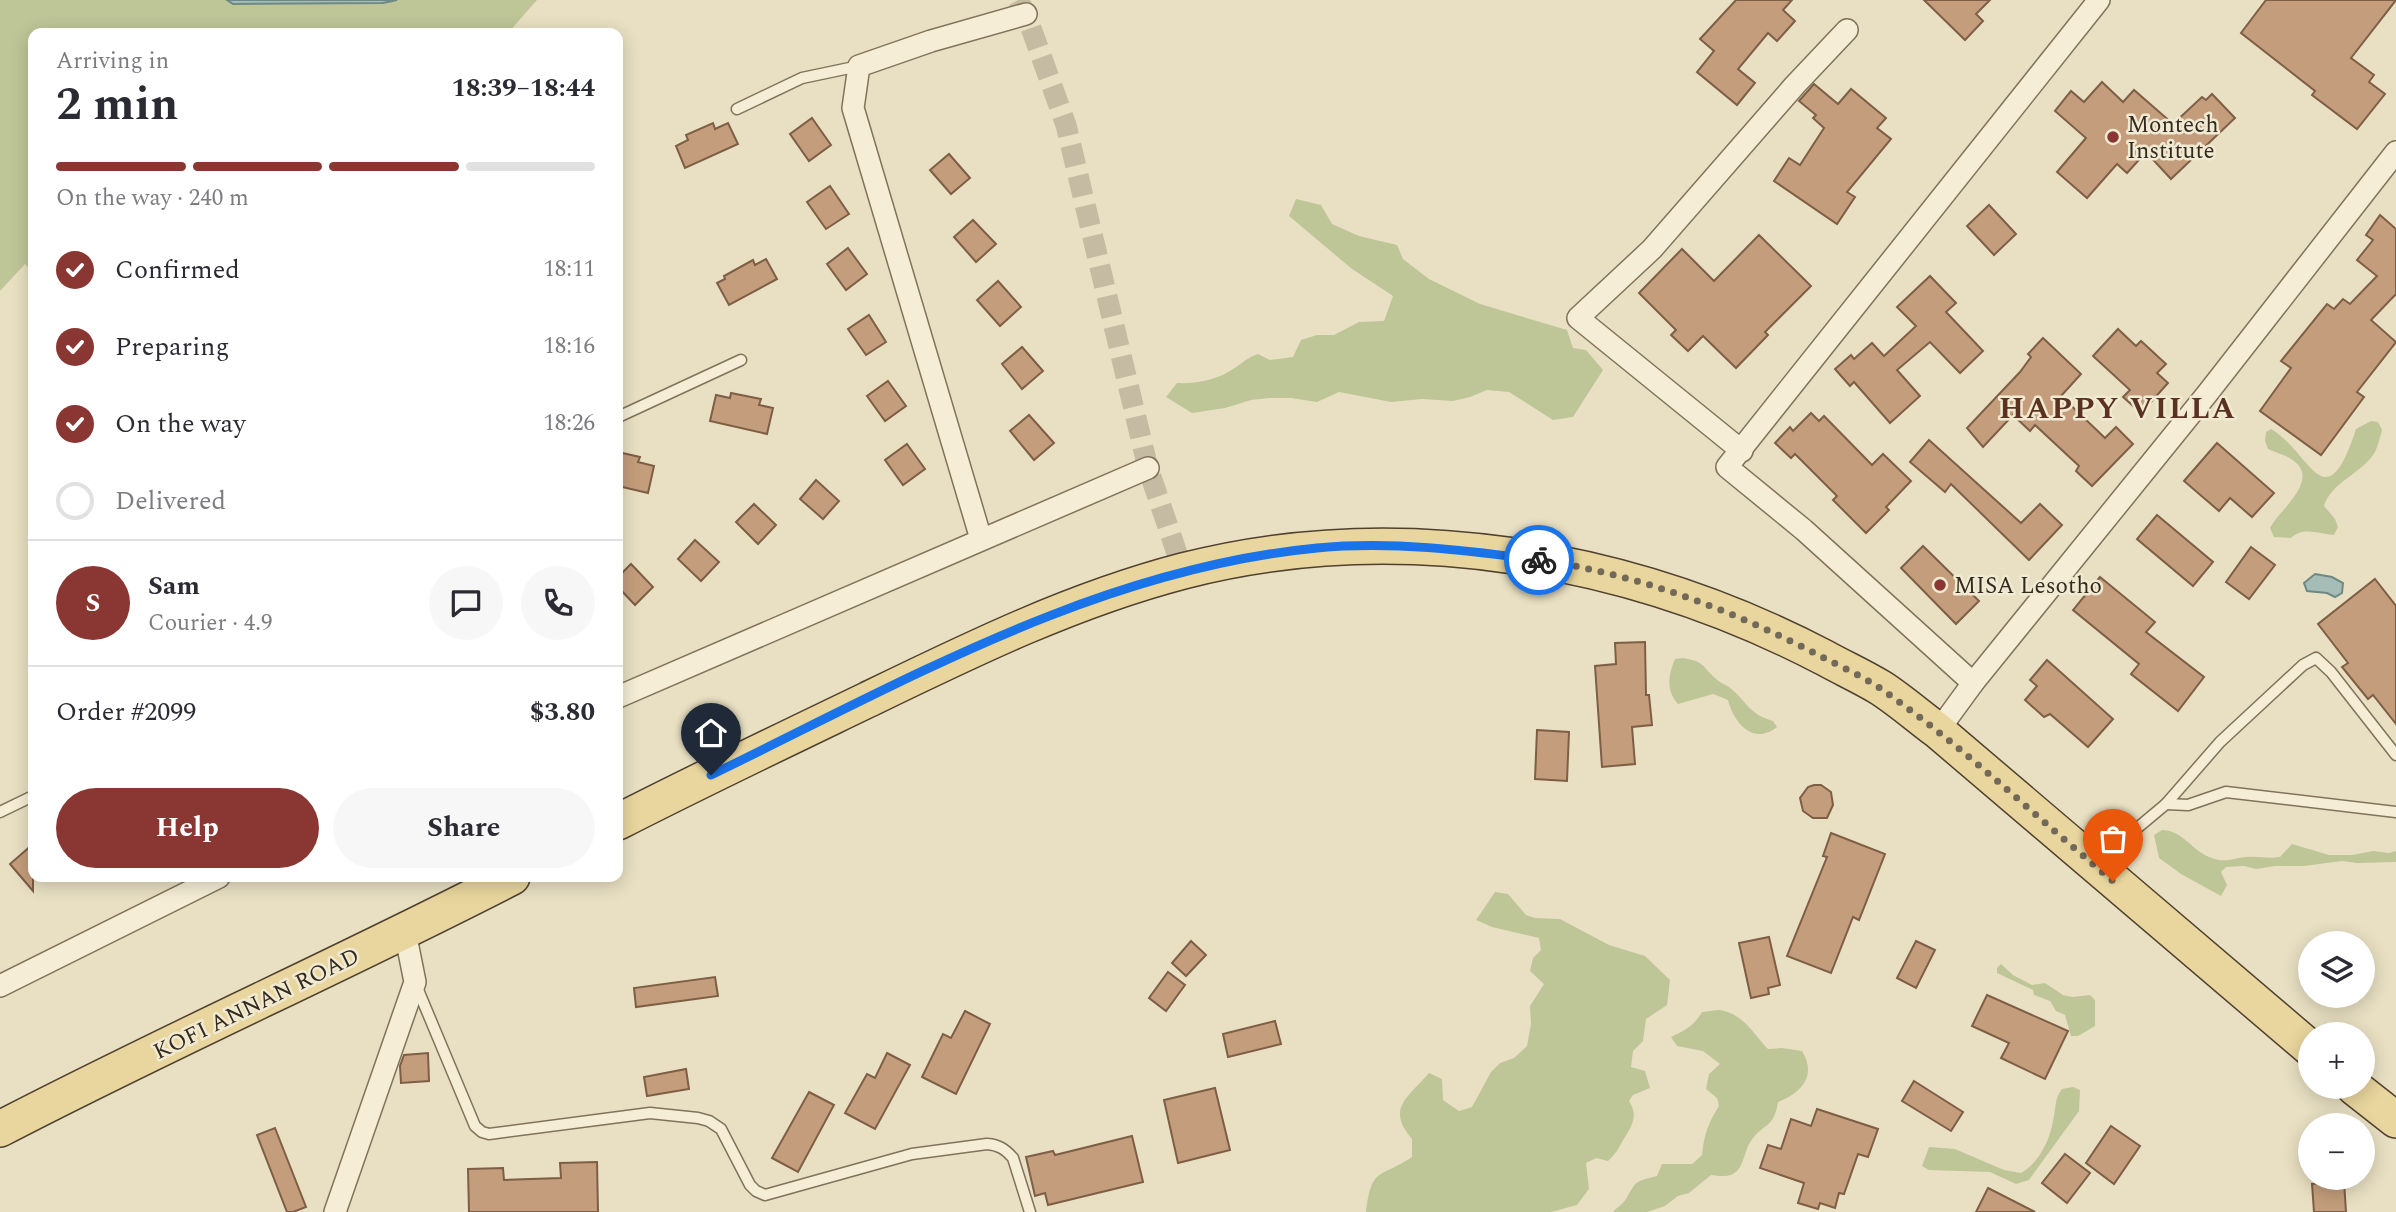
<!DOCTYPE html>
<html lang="en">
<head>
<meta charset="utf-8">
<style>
	:root { --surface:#fff; --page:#f7f7f7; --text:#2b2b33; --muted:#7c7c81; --line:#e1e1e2; --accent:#8a3632 }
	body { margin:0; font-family:Spectral,serif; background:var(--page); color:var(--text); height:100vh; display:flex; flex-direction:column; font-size:26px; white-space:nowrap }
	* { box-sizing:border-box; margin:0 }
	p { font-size:23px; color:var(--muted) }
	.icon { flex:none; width:38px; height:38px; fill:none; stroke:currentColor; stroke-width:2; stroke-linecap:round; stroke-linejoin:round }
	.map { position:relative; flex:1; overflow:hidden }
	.sheet { position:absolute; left:28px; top:28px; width:595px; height:854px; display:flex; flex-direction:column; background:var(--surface); border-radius:14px; box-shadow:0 4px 18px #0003 }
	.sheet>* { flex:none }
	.buttons { position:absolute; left:2298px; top:931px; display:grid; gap:14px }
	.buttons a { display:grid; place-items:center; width:77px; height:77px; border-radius:50%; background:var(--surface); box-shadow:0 4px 18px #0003; font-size:35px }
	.pin { position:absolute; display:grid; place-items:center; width:60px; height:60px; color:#fff; margin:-72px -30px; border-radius:50% 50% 50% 0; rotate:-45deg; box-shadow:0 0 7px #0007 }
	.pin .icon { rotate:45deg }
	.courier { position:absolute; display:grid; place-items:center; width:70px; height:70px; margin:-35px; border:5px solid #1a73e8; border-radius:50%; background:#fff; color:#222; box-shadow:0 2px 9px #0007 }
	.summary em { font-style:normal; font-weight:700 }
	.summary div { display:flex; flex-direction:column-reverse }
	.summary { display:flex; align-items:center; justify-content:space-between; height:119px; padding:0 28px }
	h1 { font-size:46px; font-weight:700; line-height:52px }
	.bar { display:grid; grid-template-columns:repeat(4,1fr); gap:10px 7px; align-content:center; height:84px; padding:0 28px }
	.bar i { height:9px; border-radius:5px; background:var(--line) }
	.bar .current { background:var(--accent) }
	.bar p { grid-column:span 4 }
	.line { display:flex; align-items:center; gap:18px; padding:0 28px; border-top:2px solid var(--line) }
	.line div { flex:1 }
	.round { display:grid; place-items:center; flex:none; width:74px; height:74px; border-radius:37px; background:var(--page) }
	ol { padding:0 28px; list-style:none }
	li { display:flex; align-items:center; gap:21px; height:77px }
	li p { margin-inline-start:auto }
	li .icon { padding:7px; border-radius:50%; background:var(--accent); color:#fff; stroke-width:4 }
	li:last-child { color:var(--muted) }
	li i { width:38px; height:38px; border:4px solid var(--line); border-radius:50% }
	.cta { display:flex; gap:14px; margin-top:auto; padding:14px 28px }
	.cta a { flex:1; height:80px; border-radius:42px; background:var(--accent); color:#fff; font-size:28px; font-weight:700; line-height:80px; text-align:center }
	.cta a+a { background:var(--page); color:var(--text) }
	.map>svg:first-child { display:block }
	.green { fill:#bec698 }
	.water { fill:#a5bcb7; stroke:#6d8984; stroke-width:2 }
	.building { fill:#c49e7c; stroke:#7e5e44; stroke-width:2 }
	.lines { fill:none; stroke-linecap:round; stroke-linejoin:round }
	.minor-tunnel { stroke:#c5bba2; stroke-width:21; stroke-dasharray:21 10; stroke-linecap:butt }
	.service-casing { stroke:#81725c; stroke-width:13 }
	.minor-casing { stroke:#81725c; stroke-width:24 }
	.primary-casing { stroke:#4f402f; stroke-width:38 }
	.service { stroke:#f5edd5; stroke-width:10 }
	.minor { stroke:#f5edd5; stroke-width:21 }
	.primary { stroke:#e9d69e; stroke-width:35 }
	.done { stroke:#736958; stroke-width:7; stroke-dasharray:0 12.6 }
	.route { stroke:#1a73e8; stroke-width:9 }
	.poi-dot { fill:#8a3632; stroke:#f1ead2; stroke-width:2.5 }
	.labels { text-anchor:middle; stroke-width:5; stroke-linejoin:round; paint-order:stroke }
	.poi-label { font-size:23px; fill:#33291e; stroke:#f1ead2; text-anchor:start }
	.street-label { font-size:23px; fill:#33291e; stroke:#f1ead2 }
	.district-label { font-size:30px; font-weight:bold; letter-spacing:2px; fill:#5b3122; stroke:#f1ead2 }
</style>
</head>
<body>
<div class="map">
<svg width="2396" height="1212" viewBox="0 0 2396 1212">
	<rect width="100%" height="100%" fill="#e9e0c3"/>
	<!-- green -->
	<g class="green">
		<polygon points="0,0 227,0 233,4 383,3 397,0 537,0 508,33 33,33 33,273 25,264 0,291"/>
		<path d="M1296,199l25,6 11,19 27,12 38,9 6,14 26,20 51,25 87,26 6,18 13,2 17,20 -30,47 -20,3 -44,-28 -22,-2 -17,7 -17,4 -31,-2 -31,3 -52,-10 -22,10 -26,-4h-22l-18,2 -26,8 -33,5 -26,-16 11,-14c19,1 40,-3 56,-14 10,-6 13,-11 25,-15l12,6 23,-3 8,-17 16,-5h17l25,-13 25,-1 9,-25 -41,-27 -63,-53z"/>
		<path d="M2371,421l7,1 4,8c-2,7 -4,16 -7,22 -12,21 -44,30 -51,54l11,13 3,8 -4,8c-15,-1 -31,-9 -43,3l-17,-1 -4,-9c9,-18 50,-47 24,-67 -7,-6 -18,-8 -26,-12l-3,-8 1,-9 5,-3c39,22 54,96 85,0z"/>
		<path d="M1683,658c22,4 18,7 32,20 4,4 9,6 14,9 18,14 19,27 44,34l4,6c-24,19 -43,-4 -49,-27l-15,-6 -35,10c-12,-13 -10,-29 -3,-45z"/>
		<path d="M2162,830c20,0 30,20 47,27 15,7 23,1 38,0 11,-1 22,2 33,0l12,-13 37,11h23l21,-4 16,2 7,-2v11l-39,1 -15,-2 -38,5h-29l-19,3 -12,-3 -18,1 -5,5 6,13 -6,11 -40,-22 -22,-16 -5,-23z"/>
		<path d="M1495,892l13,2 18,21 9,3 25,1 49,26 36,11 25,24 -3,25 -21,14 -3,22 -10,10 -2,16 14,4 5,17 -17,7 -4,6c9,14 4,23 -4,36 -6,10 -8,16 -17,24l-12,-3 -10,5 3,26 -12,16 -26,7h-185c6,-46 13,-33 46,-55v-18c-27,-31 -3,-42 17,-66l13,6 1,21 16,11 13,-4 19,-35 9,-9 14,-5 13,-12 4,-22 -1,-18 14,-22 -14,-13 3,-13 8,-8 -2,-12 -47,-11 -16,-7z"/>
		<polygon points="2001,964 2013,975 2032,985 2045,983 2063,995 2072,997 2090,995 2095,1000 2095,1026 2078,1036 2071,1036 2065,1015 2056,1011 2050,1001 2034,995 2033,990 1997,973 1997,968"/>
		<path d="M1718,1010c24,2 35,23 50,39l14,-1 20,3c15,24 0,42 -24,51 -4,27 -15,21 -27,39 -6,8 -7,23 -14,30 -7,7 -16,5 -26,4l-22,18 -11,3 -13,10 -18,6h-34c3,-4 10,-8 13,-13 11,-19 8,-17 31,-23l5,-12h30l10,-9c2,-20 6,-32 17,-49l-2,-8 -11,-9 3,-15 11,-10 -17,-13 -26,-5 -6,-9c14,-7 22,-10 31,-25z"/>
		<path d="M2073,1087l7,3 -1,21 -50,69 -13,4 -26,-12 -61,-2 -7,-4 7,-19 26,2 49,21 17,3c17,-9 29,-33 32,-52 3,-12 1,-22 9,-32z"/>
	</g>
	<!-- water -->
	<g class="water">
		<polygon points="227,0 397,0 383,3 233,4"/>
		<polygon points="2315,574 2332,577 2343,583 2342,593 2335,597 2327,593 2307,591 2304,583"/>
	</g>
	<!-- building -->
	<g class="building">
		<polygon points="1736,0 1792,0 1783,10 1795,21 1777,41 1768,33 1738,69 1755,83 1737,105 1697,72 1714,51 1700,39"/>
		<polygon points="1924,0 1990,0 1976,14 1983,21 1965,40"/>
		<polygon points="2266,0 2396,0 2351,58 2374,75 2369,82 2385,94 2357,129 2312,95 2315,91 2241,33"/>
		<polygon points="2102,82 2123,102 2134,90 2173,124 2202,97 2206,100 2212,94 2235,118 2171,179 2146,152 2127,173 2117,164 2087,198 2057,172 2086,138 2055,111 2071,91 2084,102"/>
		<polygon points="1814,84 1838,104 1851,89 1886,118 1877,128 1891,139 1847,192 1855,197 1837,224 1774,181 1789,158 1800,165 1824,128 1813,118 1816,115 1799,101"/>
		<polygon points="812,118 831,145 809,161 790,134"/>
		<polygon points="713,123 715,129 728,123 738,144 685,168 676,146 688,140 686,135"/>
		<polygon points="949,154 970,178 951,194 930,170"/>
		<polygon points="830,186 849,214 826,229 807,202"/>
		<polygon points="1989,205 2016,234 1994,255 1967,226"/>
		<polygon points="2380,215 2396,229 2396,294 2371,320 2396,342 2357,392 2364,397 2321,455 2260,411 2291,368 2281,361 2327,304 2334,309 2343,299 2350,304 2377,276 2357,260 2373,240 2366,235"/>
		<polygon points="973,220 996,244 976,262 954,237"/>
		<polygon points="1759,235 1811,286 1765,332 1768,335 1736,368 1703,336 1688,351 1671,335 1676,330 1639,293 1682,249 1714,281"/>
		<polygon points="848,248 867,274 846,290 827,264"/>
		<polygon points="766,259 777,279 729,305 717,283 725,279 724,276 753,260 755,265"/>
		<polygon points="1930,276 1956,303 1946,312 1983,351 1960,373 1930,342 1897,370 1920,396 1890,423 1854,382 1850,386 1835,369 1851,355 1854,359 1872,343 1884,356 1916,326 1897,307"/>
		<polygon points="998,281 1021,307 1000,326 977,300"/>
		<polygon points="869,315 886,342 866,355 848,329"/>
		<polygon points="2118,329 2136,346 2141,341 2166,364 2157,373 2168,383 2141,413 2123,397 2130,390 2093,356"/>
		<polygon points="2043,338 2081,374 2061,396 2105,438 2116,427 2133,444 2092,486 2076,471 2079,466 2035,425 2030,431 2013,415 1983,447 1967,428 2020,372 2031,357 2028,354"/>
		<polygon points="1022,347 1043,371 1022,389 1002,364"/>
		<polygon points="888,381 906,406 885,421 867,396"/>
		<polygon points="731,393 761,399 759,405 773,408 767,434 710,421 716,395 730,398"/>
		<polygon points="1811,413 1819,421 1824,416 1872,465 1883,454 1911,481 1886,507 1889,510 1866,533 1833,500 1837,496 1795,454 1791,458 1775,443 1790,427 1793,431"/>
		<polygon points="1029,415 1054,443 1034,460 1010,431"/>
		<polygon points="1929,440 2021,523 2040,504 2062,525 2029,560 1951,484 1945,492 1910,462"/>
		<polygon points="2217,443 2274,493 2252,517 2230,498 2219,511 2184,481"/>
		<polygon points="907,444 925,469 903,485 885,460"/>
		<polygon points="618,452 640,457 638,462 654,466 648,493 618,486"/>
		<polygon points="816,480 839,501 823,519 800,499"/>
		<polygon points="754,504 776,525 758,544 736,522"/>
		<polygon points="2157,515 2213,562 2193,586 2137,539"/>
		<polygon points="695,540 719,562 701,581 678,559"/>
		<polygon points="1923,546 1979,601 1956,624 1901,568"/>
		<polygon points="2251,547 2275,565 2249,599 2226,582"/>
		<polygon points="631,564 653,587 635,605 618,587 618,577"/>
		<polygon points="2100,577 2155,622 2146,632 2204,677 2178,711 2131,674 2139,664 2073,610"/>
		<polygon points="2375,579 2396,606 2396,724 2373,695 2368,699 2342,667 2348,663 2318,624"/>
		<polygon points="1645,642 1646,695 1649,695 1652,725 1632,727 1635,764 1602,767 1595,666 1616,664 1615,643"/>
		<polygon points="2047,660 2113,719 2088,747 2050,714 2044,717 2025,700 2037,686 2030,680"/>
		<polygon points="1537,730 1569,732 1567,781 1535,779"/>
		<polygon points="1814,785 1821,785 1831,792 1833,805 1827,818 1813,818 1803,811 1800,798 1808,787"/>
		<polygon points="1831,833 1885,854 1859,920 1853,917 1831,973 1787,956 1827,857 1823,856"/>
		<polygon points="33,844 33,891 10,864"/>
		<polygon points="1769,937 1780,985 1768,988 1769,994 1751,998 1739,943"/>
		<polygon points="1191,941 1206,955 1186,976 1172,963"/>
		<polygon points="1916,941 1935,950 1916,988 1897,978"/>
		<polygon points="1168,972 1185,985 1166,1011 1149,998"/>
		<polygon points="715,977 718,996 636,1007 634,988"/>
		<polygon points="1987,995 2068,1031 2045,1079 2001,1058 2009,1043 1972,1026"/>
		<polygon points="965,1011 990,1024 956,1094 922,1077 943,1034 951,1038"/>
		<polygon points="1275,1021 1281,1044 1228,1057 1223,1034"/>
		<polygon points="428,1053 429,1081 401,1083 400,1066 404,1055"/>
		<polygon points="887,1053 910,1065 875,1129 845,1113 867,1074 875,1078"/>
		<polygon points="686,1069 689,1089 647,1096 644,1077"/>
		<polygon points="1914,1081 1963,1112 1951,1131 1902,1101"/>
		<polygon points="1215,1088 1230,1150 1178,1163 1164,1100"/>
		<polygon points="809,1092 834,1105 798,1172 772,1158"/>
		<polygon points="1817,1109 1878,1129 1868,1157 1858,1154 1844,1194 1839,1193 1835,1208 1820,1203 1818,1209 1798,1203 1804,1183 1760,1168 1768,1145 1781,1149 1791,1119 1811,1126"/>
		<polygon points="2111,1126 2140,1146 2114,1184 2086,1163"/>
		<polygon points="275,1128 306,1207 293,1212 287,1212 257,1135"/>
		<polygon points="1132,1136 1143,1182 1048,1205 1045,1193 1035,1196 1026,1157 1053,1151 1055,1155"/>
		<polygon points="2065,1154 2090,1173 2067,1203 2042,1183"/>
		<polygon points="597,1162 598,1212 469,1212 468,1169 503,1168 504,1180 561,1178 560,1163"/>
		<polygon points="2344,1181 2346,1212 2314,1212 2312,1184"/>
		<polygon points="1988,1188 2035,1212 1976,1212"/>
	</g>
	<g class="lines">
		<!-- minor-tunnel -->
		<polyline class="minor-tunnel" points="1018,0 1026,14 1066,125 1148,468 1183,571"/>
		<!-- service casing -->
		<g class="service-casing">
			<g id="service">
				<polyline points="737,109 802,78 859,66"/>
				<polyline points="618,417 741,360"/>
				<polyline points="2166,804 2188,805 2226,792 2396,812"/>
				<polyline points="0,812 33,796"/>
				<polyline points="2099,860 2166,804 2220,742 2303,665 2316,658 2331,672 2396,755"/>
				<path d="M416,985l59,141 7,6 7,2 161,-21 48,5 11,3 12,8 29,56 6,6 9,4 147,-41 75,-10c12,1 18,5 26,14l17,54"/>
			</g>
		</g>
		<!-- minor casing -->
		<g class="minor-casing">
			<g id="minor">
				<polyline points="1742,451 1578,318 1652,249 1795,85 1847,30"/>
				<polyline points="981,539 853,108 859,66 931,41 1026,14"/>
				<polyline points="1973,683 1804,530 1727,467 2099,0"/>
				<polyline points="618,697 1148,468"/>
				<polyline points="1938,731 1973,683 2207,394 2396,152"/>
				<polyline points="0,986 219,877"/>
				<polyline points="335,1212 415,982 405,932"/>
			</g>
		</g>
		<!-- primary casing -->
		<g class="primary-casing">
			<g id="primary">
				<path d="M618,822c82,-42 166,-82 249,-122 103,-50 205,-100 316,-129 215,-55 447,-15 642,87 18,10 38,19 56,30 20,13 38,29 57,43l372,317"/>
				<polyline points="2354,1087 2396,1120"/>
				<path d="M0,1129c169,-88 343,-165 512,-252"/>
			</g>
		</g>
		<!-- service -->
		<use href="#service" class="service"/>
		<!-- minor -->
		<use href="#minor" class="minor"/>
		<!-- primary -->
		<use href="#primary" class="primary"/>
	</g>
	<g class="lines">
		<!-- done -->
		<path class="done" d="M1539,560c99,14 196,51 285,98 20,10 42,20 60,33 81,57 153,127 229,190"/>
		<!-- route -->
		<path class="route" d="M711,775c194,-94 387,-206 606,-227 74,-7 148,2 222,12"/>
	</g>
	<!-- markers -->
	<g class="poi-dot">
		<circle cx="2113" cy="137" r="7"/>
		<circle cx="1940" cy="585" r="7"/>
	</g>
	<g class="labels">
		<!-- poi labels -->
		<g class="poi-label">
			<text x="2127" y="132">Montech<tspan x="2127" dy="26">Institute</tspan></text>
			<text x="1954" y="593">MISA Lesotho</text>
		</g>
		<!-- street labels -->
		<g class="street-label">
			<text transform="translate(256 1003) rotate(-26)" y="8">KOFI ANNAN ROAD</text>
		</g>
		<!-- district labels -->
		<g class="district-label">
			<text x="2118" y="418">HAPPY VILLA</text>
		</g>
	</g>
</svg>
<div class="buttons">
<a><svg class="icon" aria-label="layers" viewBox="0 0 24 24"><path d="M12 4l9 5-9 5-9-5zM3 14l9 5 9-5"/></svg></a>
<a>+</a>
<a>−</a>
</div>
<div class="pin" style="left:2113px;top:881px;background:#ea580c"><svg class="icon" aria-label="bag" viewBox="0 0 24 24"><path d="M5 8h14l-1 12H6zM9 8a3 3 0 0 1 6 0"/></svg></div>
<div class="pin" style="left:711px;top:775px;background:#1f2937"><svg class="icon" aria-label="home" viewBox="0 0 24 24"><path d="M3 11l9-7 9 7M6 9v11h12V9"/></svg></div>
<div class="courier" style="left:1539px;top:560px"><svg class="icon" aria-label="bike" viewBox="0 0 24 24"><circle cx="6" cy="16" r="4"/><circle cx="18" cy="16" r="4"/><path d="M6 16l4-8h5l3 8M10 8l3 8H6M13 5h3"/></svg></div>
<section class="sheet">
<div class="summary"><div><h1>2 min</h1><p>Arriving in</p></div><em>18:39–18:44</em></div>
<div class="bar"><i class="current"></i><i class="current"></i><i class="current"></i><i></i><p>On the way · 240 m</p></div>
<ol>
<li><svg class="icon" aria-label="check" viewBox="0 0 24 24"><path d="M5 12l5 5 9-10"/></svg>Confirmed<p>18:11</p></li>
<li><svg class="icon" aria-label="check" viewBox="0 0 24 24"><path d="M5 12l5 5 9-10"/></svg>Preparing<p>18:16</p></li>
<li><svg class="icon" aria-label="check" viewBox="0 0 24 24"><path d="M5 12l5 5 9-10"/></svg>On the way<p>18:26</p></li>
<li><i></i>Delivered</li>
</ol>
<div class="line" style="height:126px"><b class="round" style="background:var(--accent);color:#fff">S</b><div><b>Sam</b><p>Courier · 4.9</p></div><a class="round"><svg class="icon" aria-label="chat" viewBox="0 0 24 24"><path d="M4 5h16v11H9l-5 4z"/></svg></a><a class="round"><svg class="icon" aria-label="phone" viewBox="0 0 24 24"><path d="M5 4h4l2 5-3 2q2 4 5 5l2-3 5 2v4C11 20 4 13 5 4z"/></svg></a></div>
<div class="line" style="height:91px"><div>Order #2099</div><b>$3.80</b></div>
<div class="cta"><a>Help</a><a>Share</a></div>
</section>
</div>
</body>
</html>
